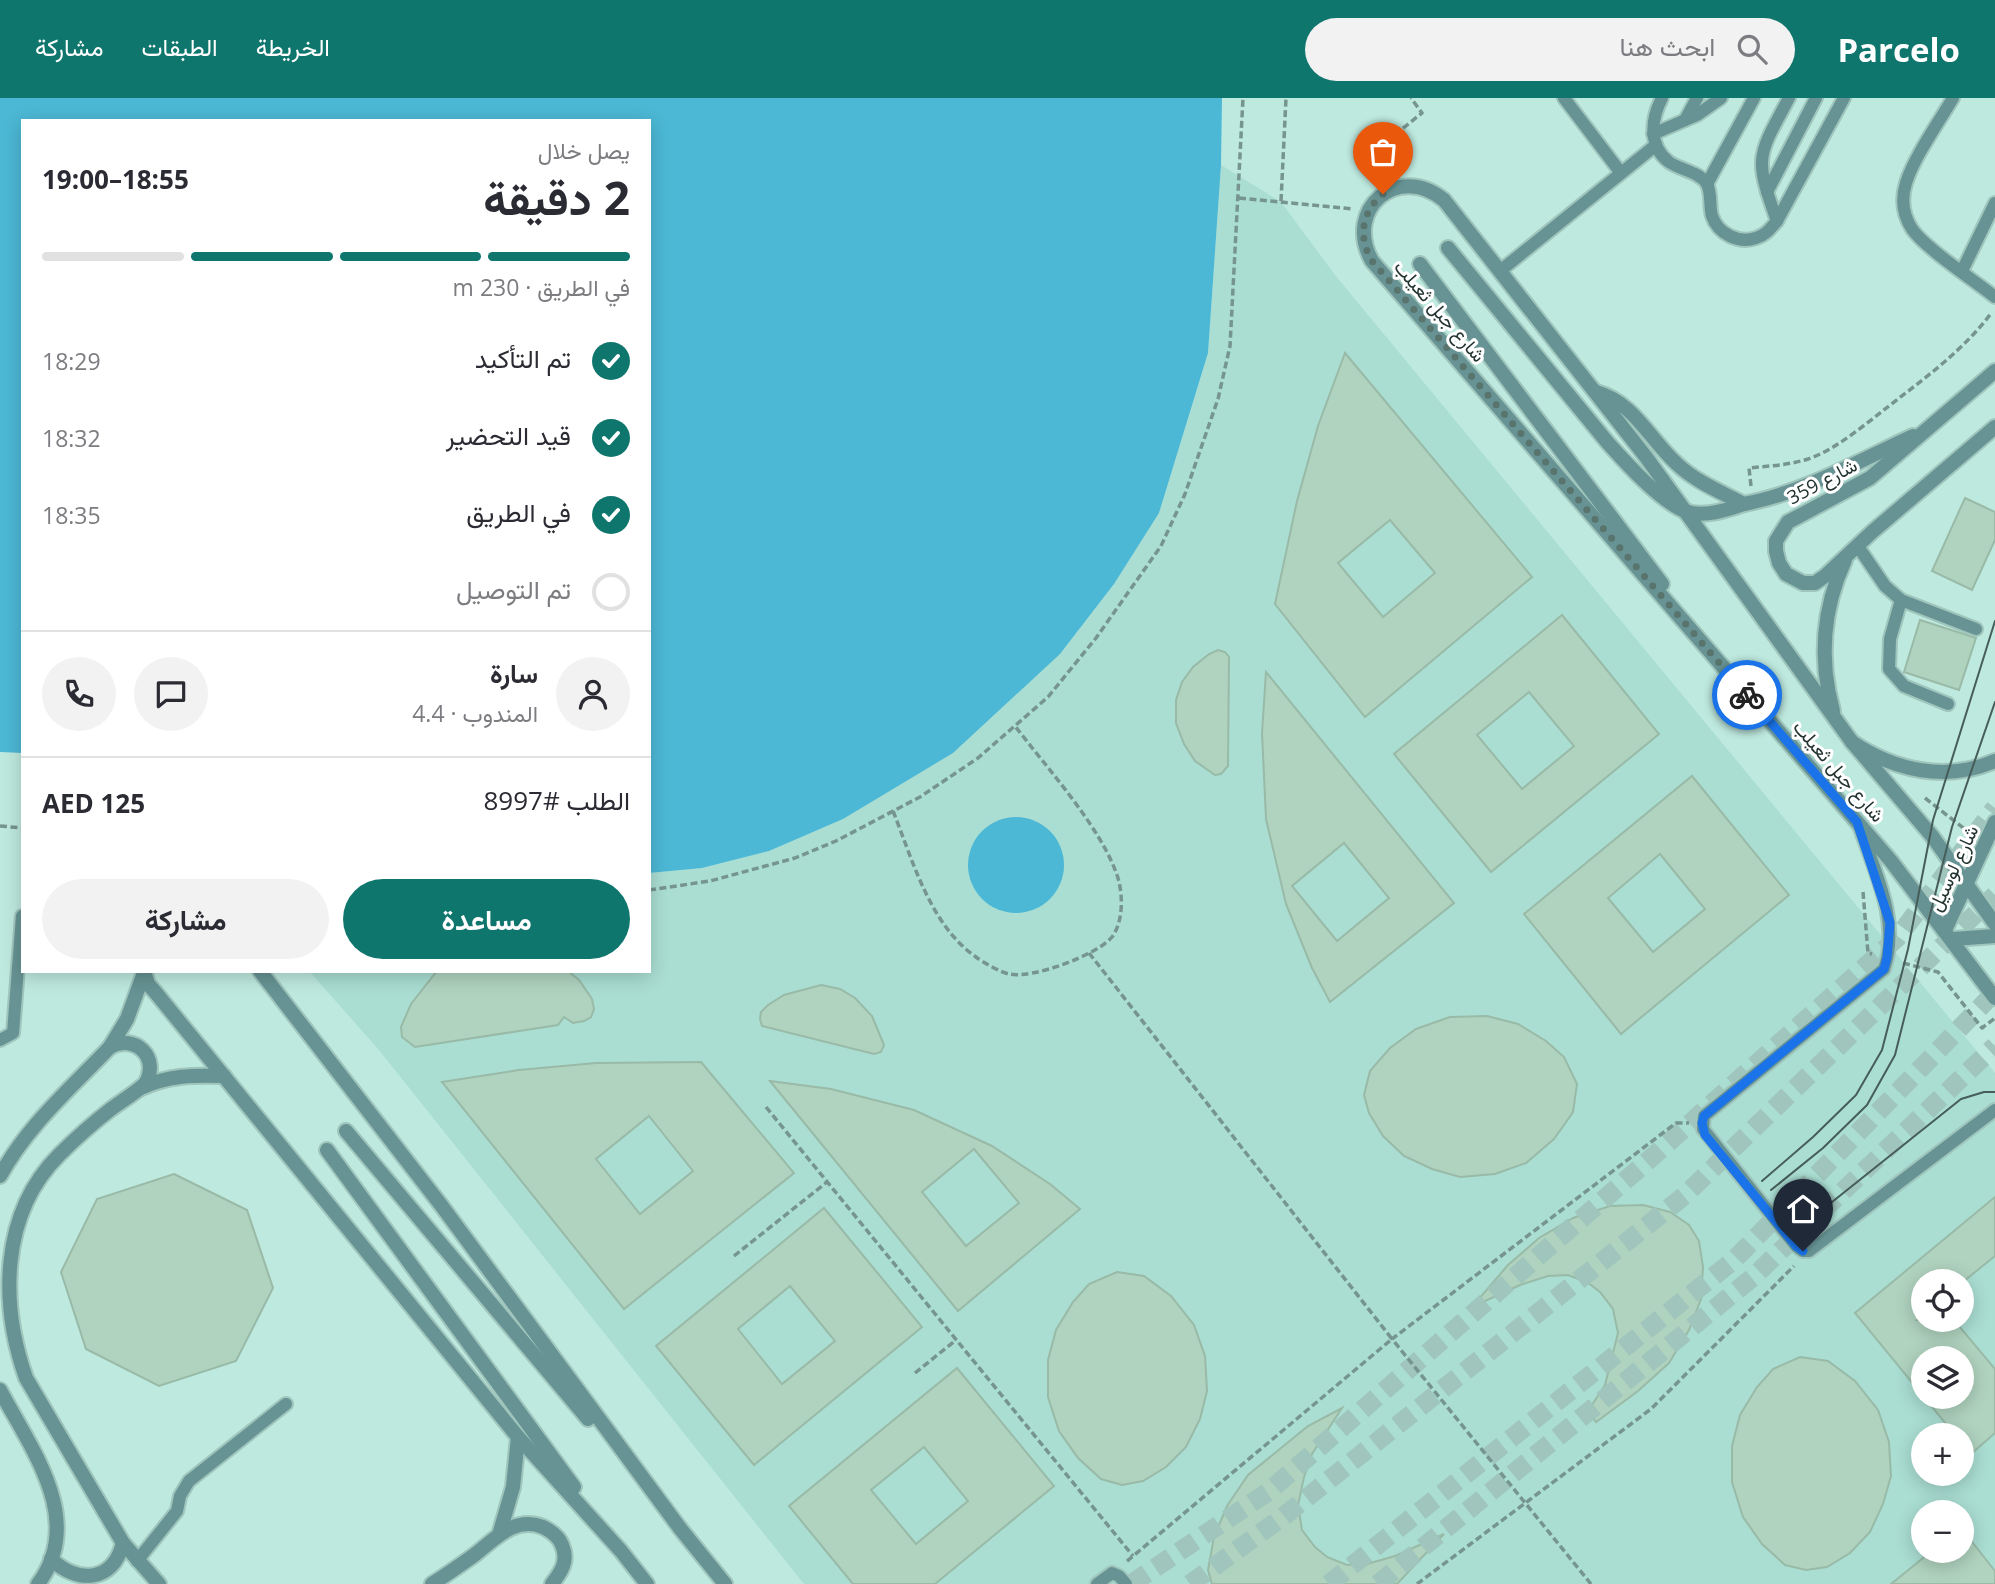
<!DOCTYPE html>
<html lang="ar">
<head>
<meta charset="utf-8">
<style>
	:root { --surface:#fff; --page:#f2f2f3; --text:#2b2b33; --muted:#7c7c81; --line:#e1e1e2; --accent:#0f766e }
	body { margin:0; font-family:"Open Sans",Vazirmatn,sans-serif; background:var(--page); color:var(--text); direction:rtl; height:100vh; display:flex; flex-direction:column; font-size:26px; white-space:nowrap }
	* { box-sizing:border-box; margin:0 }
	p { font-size:23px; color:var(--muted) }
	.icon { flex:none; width:38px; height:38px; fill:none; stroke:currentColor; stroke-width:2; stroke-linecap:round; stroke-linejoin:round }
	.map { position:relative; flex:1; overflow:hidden; direction:ltr }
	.panel { position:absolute; left:21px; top:21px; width:630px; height:854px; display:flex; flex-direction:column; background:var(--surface); border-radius:0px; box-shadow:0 4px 18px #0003; direction:rtl }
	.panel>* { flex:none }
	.fabs { position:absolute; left:1911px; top:1171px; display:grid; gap:14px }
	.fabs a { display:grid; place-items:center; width:63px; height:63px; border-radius:50%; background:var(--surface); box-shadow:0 4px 18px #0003; font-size:35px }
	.pin { position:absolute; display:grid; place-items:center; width:60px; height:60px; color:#fff; margin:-72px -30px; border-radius:50% 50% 50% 0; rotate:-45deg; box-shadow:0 0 7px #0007 }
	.pin .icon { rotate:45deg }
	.courier { position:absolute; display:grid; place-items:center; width:70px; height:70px; margin:-35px; border:5px solid #1a73e8; border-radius:50%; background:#fff; color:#222; box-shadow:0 2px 9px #0007 }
	.summary em { font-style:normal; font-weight:700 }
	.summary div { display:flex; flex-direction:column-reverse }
	.summary { display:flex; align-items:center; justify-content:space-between; height:119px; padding:0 21px }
	h1 { font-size:46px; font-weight:700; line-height:52px }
	.bar { display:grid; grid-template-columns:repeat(4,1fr); gap:10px 7px; align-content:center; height:84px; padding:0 21px }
	.bar i { height:9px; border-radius:5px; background:var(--line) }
	.bar .selected { background:var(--accent) }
	.bar p { grid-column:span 4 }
	.line { display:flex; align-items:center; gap:18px; padding:0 21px; border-top:2px solid var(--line) }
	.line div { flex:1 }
	.round { display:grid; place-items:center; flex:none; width:74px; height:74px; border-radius:37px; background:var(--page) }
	ol { padding:0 21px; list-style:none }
	li { display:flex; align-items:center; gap:21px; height:77px }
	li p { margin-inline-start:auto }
	li .icon { padding:7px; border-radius:50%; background:var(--accent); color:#fff; stroke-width:4 }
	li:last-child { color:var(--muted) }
	li i { width:38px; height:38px; border:4px solid var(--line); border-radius:50% }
	.cta { display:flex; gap:14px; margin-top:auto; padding:14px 21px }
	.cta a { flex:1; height:80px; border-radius:42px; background:var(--accent); color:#fff; font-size:28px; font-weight:700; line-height:80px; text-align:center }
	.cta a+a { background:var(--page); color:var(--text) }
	header { display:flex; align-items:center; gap:42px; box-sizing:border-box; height:98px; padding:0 35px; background:var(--accent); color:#fff }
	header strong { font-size:33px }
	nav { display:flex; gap:38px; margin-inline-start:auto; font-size:24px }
	.search { width:490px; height:63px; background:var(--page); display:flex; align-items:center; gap:18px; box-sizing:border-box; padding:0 24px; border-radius:38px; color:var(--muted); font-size:26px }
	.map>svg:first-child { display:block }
	.built { fill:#aaded3; fill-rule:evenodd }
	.water { fill:#4cb8d5 }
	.building { fill:#b0d3bf; stroke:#98baa7; stroke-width:2; fill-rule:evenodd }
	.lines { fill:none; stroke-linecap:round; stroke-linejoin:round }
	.trunk-tunnel { stroke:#9fc5bc; stroke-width:19; stroke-dasharray:19 10; stroke-linecap:butt }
	.service-casing { stroke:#9fc5bc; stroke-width:16 }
	.minor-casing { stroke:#9fc5bc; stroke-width:18 }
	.tertiary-casing { stroke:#9fc5bc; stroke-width:18 }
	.path { stroke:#76958e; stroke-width:3.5; stroke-dasharray:7 3.5; stroke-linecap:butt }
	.service { stroke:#679394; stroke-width:12 }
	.minor { stroke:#679394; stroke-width:14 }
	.tertiary { stroke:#679394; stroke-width:14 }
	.tram { stroke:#465d59; stroke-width:2 }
	.done { stroke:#59736d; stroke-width:7; stroke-dasharray:0 12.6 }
	.route { stroke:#1a73e8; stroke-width:9 }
	.labels { text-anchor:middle; stroke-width:6; stroke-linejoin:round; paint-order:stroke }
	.street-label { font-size:19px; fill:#223330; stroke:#fff }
</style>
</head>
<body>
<header>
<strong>Parcelo</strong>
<div class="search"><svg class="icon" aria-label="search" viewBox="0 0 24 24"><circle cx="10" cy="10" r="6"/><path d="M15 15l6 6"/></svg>ابحث هنا</div>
<nav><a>الخريطة</a><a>الطبقات</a><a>مشاركة</a></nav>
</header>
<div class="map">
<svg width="1995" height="1486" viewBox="0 0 1995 1486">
	<rect width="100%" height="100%" fill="#bee9df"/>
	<!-- built -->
	<path class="built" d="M1221,67l60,37 54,73 660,798v511h-1191l-425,-534 -70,-79h340v-98l53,-5 67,-17 74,-32 217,-165 54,-70 45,-71 49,-160zM1923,1183h39v39h-39zM1923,1260h39v38h-39zM1923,1337h39v39h-39zM1923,1414h39v38h-39z"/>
	<!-- water -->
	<g class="water">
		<polygon points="0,0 1222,0 1221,67 1208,255 1159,415 1114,486 1060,556 953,655 843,721 769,753 702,770 649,775 649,23 23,23 23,655 0,654"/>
		<circle cx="1016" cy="767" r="48"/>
	</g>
	<!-- building -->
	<g class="building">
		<path d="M1345,255l187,224 -167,140 -90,-113 22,-103 21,-75zM1390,422l45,53 -52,44 -45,-54z"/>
		<polygon points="1965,400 1995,414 1995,442 1972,492 1932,473"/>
		<path d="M1562,517l97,119 -168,138 -97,-118zM1529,594l45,54 -52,43 -45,-54z"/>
		<polygon points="1920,522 1976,540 1959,592 1904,574"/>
		<polygon points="1218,552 1225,554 1229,559 1228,668 1221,676 1215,677 1195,663 1184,646 1176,625 1176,602 1182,584 1193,569 1209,556"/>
		<path d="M1266,574l188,231 -124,99 -18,-34 -26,-64 -20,-85 -4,-86zM1344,745l45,55 -52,43 -45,-55z"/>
		<path d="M1692,678l97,119 -168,139 -97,-120zM1660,756l45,55 -52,43 -45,-54z"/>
		<polygon points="437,873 568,873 579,882 592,901 594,911 591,919 584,923 573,925 564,919 558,927 415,949 402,939 401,929 411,906"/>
		<polygon points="821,887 840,891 855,900 872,918 884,947 881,954 874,956 762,928 760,921 761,914 768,907 784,897"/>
		<polygon points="1487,918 1518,926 1546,943 1564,959 1577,986 1573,1014 1554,1041 1526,1065 1495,1076 1460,1079 1432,1071 1404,1058 1383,1038 1369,1015 1364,997 1370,973 1390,950 1416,931 1450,919"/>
		<path d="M701,964l93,111 -170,136 -182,-227 77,-12 77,-7zM649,1018l44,55 -53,43 -44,-55z"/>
		<path d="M770,983l61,8 83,21 78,36 58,38 30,25 -122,102zM974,1051l45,54 -53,43 -44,-54z"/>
		<polygon points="174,1076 247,1112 273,1190 236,1263 159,1288 86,1251 61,1174 97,1101"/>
		<polygon points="1995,1099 1995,1158 1964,1183 1923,1183 1923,1216 1917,1222 1954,1222 1995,1271 1995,1335 1971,1356 1962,1345 1962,1337 1955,1337 1923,1298 1962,1298 1962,1260 1923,1260 1923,1298 1855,1215"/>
		<polygon points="1643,1107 1670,1114 1689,1127 1699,1143 1703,1169 1701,1201 1689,1232 1669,1265 1638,1293 1596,1324 1588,1313 1605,1287 1618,1235 1613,1211 1600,1194 1587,1184 1568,1177 1548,1178 1520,1187 1472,1209 1508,1167 1539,1140 1573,1120 1610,1108"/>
		<path d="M824,1110l98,119 -168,138 -98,-119zM790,1188l45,55 -53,43 -44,-55z"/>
		<polygon points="1117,1174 1144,1178 1171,1198 1194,1227 1205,1258 1207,1293 1200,1321 1186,1349 1166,1369 1143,1383 1122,1387 1101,1381 1078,1360 1059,1333 1048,1299 1048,1262 1056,1232 1073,1204 1089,1186"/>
		<polygon points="1800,1259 1828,1263 1855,1283 1878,1312 1889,1344 1891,1378 1883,1406 1870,1434 1850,1455 1827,1469 1806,1472 1785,1467 1762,1446 1743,1419 1732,1384 1732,1348 1740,1317 1757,1289 1773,1271"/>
		<path d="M957,1270l97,118 -119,98h-82l-64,-78zM924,1349l44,54 -52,43 -45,-54z"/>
		<polygon points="1342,1310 1312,1356 1304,1379 1298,1407 1302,1432 1315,1449 1327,1459 1347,1467 1367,1466 1395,1458 1444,1436 1397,1486 1212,1486 1208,1472 1214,1439 1227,1408 1248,1377 1308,1328"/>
		<polygon points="1962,1431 1995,1473 1995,1486 1891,1486 1933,1452 1962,1452"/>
	</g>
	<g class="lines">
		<!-- trunk-tunnel -->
		<g class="trunk-tunnel">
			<polyline points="1131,1486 1268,1394 1650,1061 1897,840 1995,710"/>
			<polyline points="1190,1486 1284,1418 1684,1098 1995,797"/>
			<polyline points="1329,1486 1734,1162 1995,894"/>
			<polyline points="1378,1486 1752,1180 1995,948"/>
		</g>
		<!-- service casing -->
		<g class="service-casing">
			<g id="service">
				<polyline points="1564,0 1621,75"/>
				<path d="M1662,0c-11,21 -14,48 7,64 11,8 31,10 38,22 5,10 2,22 5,32 6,18 27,28 44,22 10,-3 15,-10 21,-17l67,-123"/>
				<path d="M1953,0c-14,24 -39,59 -47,85 -5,16 -3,32 6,46 13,19 63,52 83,68"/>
				<polyline points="1685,22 1697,0"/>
				<polyline points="1653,36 1697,17 1721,0"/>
				<polyline points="1707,86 1754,0"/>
				<polyline points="1767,94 1816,0"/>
				<path d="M1777,123c-23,-64 -20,-64 12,-123"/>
				<polyline points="1500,173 1656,47"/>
				<polyline points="1962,173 1995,105"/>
				<polyline points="1857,447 1885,488 1901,502 1976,531"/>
				<polyline points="1901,502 1890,541 1889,571 1904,588 1948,606"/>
				<path d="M1859,727c15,45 42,96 25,144l-180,147 -1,13 93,117 7,5h6l186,-141"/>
				<polyline points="0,942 13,935 22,818"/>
				<polyline points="137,1463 177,1413 180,1398 189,1383 286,1306"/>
				<polyline points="1097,1486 1112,1475 1119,1478 1126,1486"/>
			</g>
		</g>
		<!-- minor casing -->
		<g class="minor-casing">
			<g id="minor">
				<path d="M1448,150l160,195c18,20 52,58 77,68 18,7 42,-1 59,-7"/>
				<polyline points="1420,166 1662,486"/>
				<polyline points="1995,273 1870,380 1788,424 1776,443 1776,453 1779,465 1786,476 1803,485 1815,485 1825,478 1872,434 1995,329"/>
				<path d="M1596,294c39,11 53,47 81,72 19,18 44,28 67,40 59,-11 115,-43 169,-68"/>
				<path d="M1833,613c-14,-51 -10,-103 12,-151"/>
				<path d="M1995,826l-63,-88 -80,-94 -206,-285 -202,-257c-46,-38 -101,9 -72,61l519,600 104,137"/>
				<polyline points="110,949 127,921 144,875"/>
				<path d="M141,990c28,-13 52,-13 83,-12"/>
				<path d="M0,1078c27,-50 71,-88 110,-129 25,-14 51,11 35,37 -10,9 -23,17 -34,25 -18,14 -36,30 -52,46 -59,59 -59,149 -33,223l97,165 36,41"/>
				<path d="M0,1292c31,59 86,130 38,194"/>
				<polyline points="499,1437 513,1389 518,1339"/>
				<path d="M51,1461c26,25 62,24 72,-16"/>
				<path d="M432,1486c14,-9 27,-18 41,-28 20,-15 41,-41 70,-29 8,4 16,10 19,18 7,16 -1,27 -10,39"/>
			</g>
		</g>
		<!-- tertiary casing -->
		<g class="tertiary-casing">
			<g id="tertiary">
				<path d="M1852,644c43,29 95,40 143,19"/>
				<polyline points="1945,832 1995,724"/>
				<polyline points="1953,841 1995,838"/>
				<polyline points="144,873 148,886 156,895 518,1339 621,1453 647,1486"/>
				<polyline points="260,873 441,1107 679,1429 725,1486"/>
				<polyline points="346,1033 588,1321"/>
				<polyline points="327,1052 574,1389"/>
			</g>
		</g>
		<!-- path -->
		<g class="path">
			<polyline points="1398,73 1387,43 1422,15 1411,0"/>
			<polyline points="1239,100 1353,111"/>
			<polyline points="1281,103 1286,0"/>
			<path d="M1751,388l-2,-18c20,-2 40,-3 59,-9 29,-10 56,-34 81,-53 37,-29 75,-56 103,-94"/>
			<polyline points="1925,700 1971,736"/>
			<path d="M893,713c20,50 37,114 83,146 8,6 24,15 33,17 24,5 88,-19 103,-37 12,-16 11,-45 5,-62 -17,-49 -70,-107 -102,-149"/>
			<polyline points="0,728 23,730"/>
			<polyline points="649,792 710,783 795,760 836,743 920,699 978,660 1048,599 1096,540 1161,448 1185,396 1218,301 1230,248 1243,0"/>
			<polyline points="1863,794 1868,855 1872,856"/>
			<polyline points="1089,855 1392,1241 1126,1464"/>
			<polyline points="1903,865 1938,874 1982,930 1995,920"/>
			<polyline points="766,1009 1133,1458"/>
			<polyline points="734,1158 827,1084"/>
			<polyline points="915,1275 956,1242"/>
			<polyline points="1417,1486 1651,1311 1794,1168"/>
			<polyline points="1591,1486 1392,1241 1676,1025 1689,1025"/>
		</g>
		<!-- service -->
		<use href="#service" class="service"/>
		<!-- minor -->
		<use href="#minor" class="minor"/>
		<!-- tertiary -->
		<use href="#tertiary" class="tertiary"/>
		<!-- tram -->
		<g class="tram">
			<polyline points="1762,1083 1813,1039 1856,997 1882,952 1908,851 1933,722 1995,523"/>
			<polyline points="1771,1092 1823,1050 1867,1007 1895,957 1952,729 1995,604"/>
			<polyline points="1802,1128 1961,1001 1984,994 1995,994"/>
		</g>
	</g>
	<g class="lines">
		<!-- done -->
		<path class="done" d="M1383,96c-22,19 -25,43 -11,67l375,434"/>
		<!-- route -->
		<polyline class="route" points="1747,597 1857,724 1890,825 1887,860 1884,871 1704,1018 1702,1025 1705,1037 1796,1148 1803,1153"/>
	</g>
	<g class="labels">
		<!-- street labels -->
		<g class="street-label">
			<text transform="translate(1440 213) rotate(49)" y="7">شارع جبل ثعيلب</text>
			<text transform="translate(1822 383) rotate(-28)" y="7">شارع 359</text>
			<text transform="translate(1839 673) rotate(49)" y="7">شارع جبل ثعيلب</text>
			<text transform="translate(1953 770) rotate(-65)" y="7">شارع لوسيل</text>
		</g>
	</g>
</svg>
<div class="fabs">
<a><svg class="icon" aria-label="locate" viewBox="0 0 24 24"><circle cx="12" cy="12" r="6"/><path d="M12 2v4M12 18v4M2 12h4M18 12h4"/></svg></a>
<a><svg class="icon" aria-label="layers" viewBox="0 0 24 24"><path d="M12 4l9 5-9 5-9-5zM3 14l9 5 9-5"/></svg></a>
<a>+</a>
<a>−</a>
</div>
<div class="pin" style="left:1383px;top:96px;background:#ea580c"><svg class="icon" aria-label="bag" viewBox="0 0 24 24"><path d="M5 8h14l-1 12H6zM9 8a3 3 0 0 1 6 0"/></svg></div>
<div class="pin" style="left:1803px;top:1153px;background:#1f2937"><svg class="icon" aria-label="home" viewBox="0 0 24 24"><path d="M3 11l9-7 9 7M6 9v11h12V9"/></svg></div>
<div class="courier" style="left:1747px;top:597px"><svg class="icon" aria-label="bike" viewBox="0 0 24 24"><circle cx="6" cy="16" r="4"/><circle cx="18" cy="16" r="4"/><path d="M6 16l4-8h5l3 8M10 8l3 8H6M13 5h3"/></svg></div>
<section class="panel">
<div class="summary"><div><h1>2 دقيقة</h1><p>يصل خلال</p></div><em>18:55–19:00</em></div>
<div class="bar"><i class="selected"></i><i class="selected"></i><i class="selected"></i><i></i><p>في الطريق · 230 m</p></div>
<ol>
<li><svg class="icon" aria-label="check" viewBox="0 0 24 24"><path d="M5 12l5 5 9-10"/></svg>تم التأكيد<p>18:29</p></li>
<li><svg class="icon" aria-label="check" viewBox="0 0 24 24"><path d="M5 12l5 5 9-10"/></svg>قيد التحضير<p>18:32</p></li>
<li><svg class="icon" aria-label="check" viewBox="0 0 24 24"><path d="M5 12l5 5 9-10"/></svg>في الطريق<p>18:35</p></li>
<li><i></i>تم التوصيل</li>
</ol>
<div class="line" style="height:126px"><a class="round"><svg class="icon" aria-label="person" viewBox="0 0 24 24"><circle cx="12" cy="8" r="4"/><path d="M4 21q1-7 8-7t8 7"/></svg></a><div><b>سارة</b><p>المندوب · 4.4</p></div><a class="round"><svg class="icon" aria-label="chat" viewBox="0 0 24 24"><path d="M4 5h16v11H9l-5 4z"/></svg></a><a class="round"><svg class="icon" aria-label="phone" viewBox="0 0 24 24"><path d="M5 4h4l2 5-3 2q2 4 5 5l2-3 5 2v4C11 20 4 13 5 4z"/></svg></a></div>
<div class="line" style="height:91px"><div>الطلب #8997</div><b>AED 125</b></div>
<div class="cta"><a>مساعدة</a><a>مشاركة</a></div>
</section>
</div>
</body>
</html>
